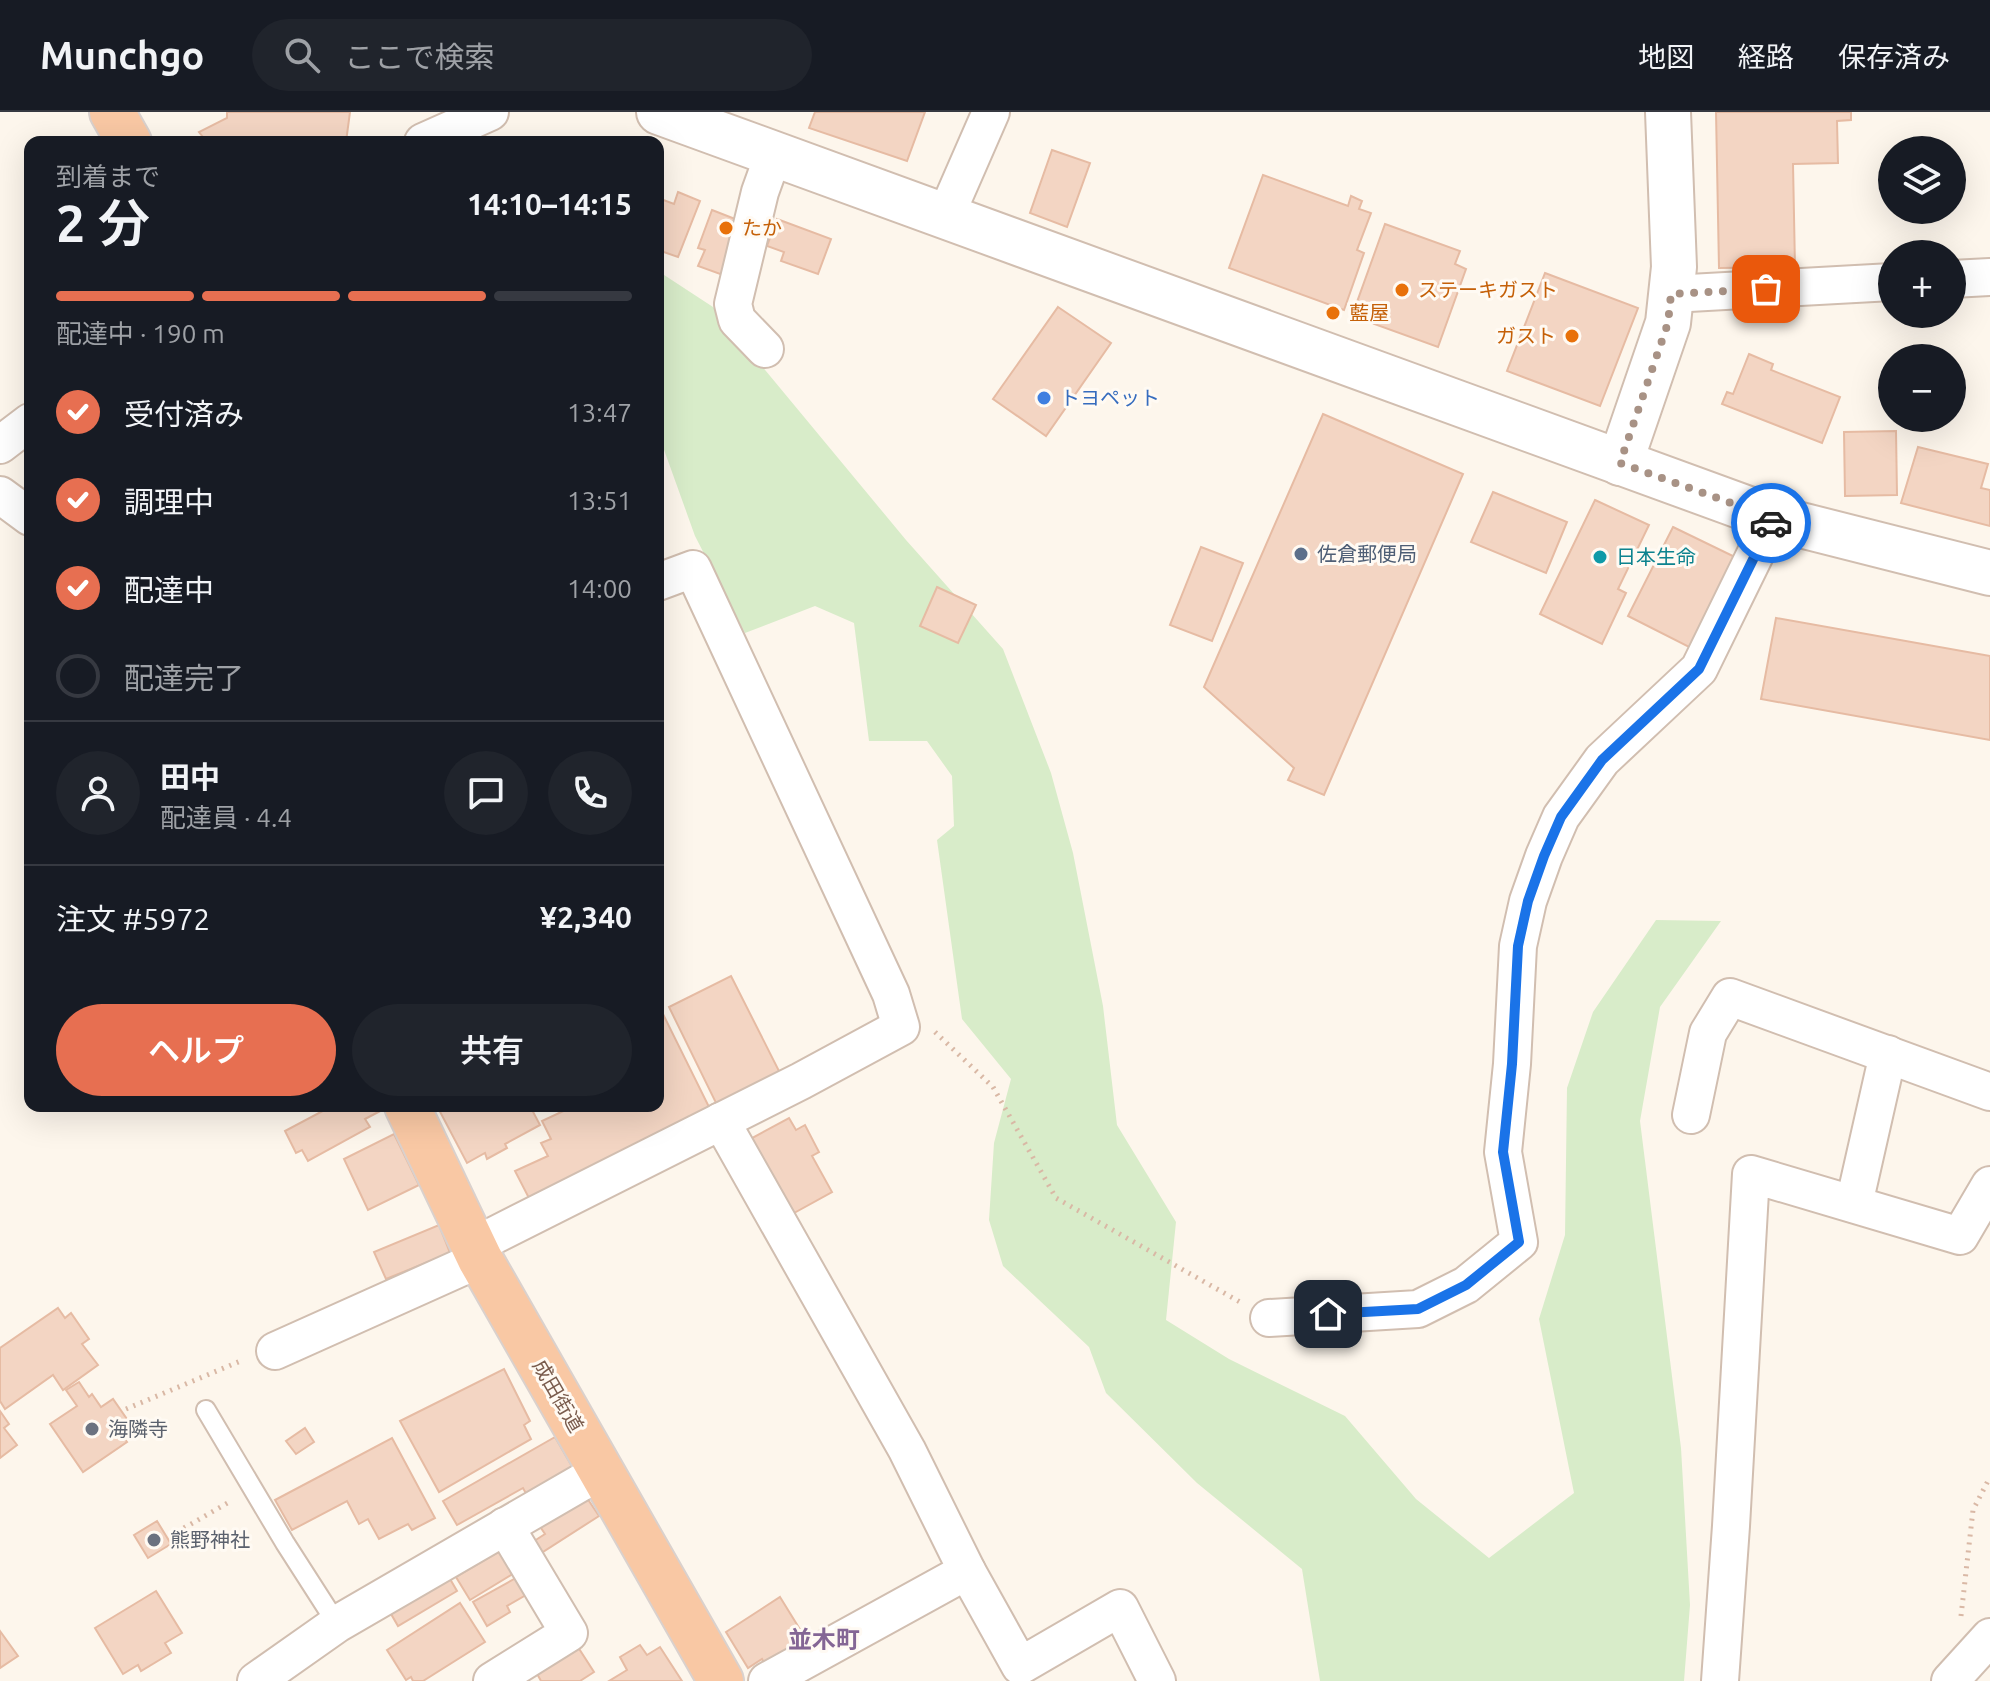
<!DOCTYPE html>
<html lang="ja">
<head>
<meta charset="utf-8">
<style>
	:root { --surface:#171b24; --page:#20242c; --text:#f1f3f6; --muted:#9ea1a6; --line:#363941; --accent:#e76f51 }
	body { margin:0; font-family:Ubuntu,"Noto Sans JP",sans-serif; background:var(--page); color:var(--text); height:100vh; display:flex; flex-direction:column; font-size:30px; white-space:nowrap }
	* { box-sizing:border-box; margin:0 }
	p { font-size:26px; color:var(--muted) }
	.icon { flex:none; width:44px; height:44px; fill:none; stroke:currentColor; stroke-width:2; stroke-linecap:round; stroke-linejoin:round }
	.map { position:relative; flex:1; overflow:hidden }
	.details { position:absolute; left:24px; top:24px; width:640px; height:976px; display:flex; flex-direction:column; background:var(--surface); border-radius:16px; box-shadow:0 8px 32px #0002 }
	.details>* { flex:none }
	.tools { position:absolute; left:1878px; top:24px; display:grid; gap:16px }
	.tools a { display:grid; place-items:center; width:88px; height:88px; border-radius:50%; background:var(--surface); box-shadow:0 8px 32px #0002; font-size:40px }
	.pin { position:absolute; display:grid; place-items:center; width:68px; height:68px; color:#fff; margin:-34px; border-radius:16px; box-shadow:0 4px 12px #0006 }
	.courier { position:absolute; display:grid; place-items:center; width:80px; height:80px; margin:-40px; border:6px solid #1a73e8; border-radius:50%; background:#fff; color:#222; box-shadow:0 2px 10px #0007 }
	.head em { font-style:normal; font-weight:600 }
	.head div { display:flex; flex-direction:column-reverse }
	.head { display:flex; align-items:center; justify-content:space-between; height:136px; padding:0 32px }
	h1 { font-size:52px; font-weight:600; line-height:60px }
	.bar { display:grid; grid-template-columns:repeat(4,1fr); gap:12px 8px; align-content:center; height:96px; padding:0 32px }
	.bar i { height:10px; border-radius:6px; background:var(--line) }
	.bar .on { background:var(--accent) }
	.bar p { grid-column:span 4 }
	.line { display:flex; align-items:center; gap:20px; padding:0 32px; border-top:2px solid var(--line) }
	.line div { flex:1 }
	.round { display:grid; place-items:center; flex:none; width:84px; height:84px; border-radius:42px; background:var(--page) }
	ol { padding:0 32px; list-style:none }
	li { display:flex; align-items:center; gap:24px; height:88px }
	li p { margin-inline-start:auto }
	li .icon { padding:8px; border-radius:50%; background:var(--accent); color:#fff; stroke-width:4 }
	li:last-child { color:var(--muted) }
	li i { width:44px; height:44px; border:4px solid var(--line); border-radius:50% }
	.cta { display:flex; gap:16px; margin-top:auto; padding:16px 32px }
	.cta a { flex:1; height:92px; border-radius:48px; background:var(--accent); color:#fff; font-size:32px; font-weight:600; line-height:92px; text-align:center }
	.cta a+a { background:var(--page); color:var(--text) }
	header { display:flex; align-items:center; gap:48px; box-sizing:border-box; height:112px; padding:0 40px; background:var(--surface); border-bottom:2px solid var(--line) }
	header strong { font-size:38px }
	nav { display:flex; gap:44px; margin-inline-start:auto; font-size:28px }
	.search { width:560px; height:72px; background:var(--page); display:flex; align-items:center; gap:20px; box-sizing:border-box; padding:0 28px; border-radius:44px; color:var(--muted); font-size:30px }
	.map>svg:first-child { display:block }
	.green { fill:#d8ecc9 }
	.building { fill:#f3d5c3; stroke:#e6bba3; stroke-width:2 }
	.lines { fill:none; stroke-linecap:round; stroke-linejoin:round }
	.service-casing { stroke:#d1beb0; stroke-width:22 }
	.minor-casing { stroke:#d1beb0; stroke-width:40 }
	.tertiary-casing { stroke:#d1beb0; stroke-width:48 }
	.trunk-casing { stroke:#dad1cd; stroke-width:48 }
	.path { stroke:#d9b8a5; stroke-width:5; stroke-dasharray:2 6; stroke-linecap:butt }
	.service { stroke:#fff; stroke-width:18 }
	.minor { stroke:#fff; stroke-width:36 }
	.tertiary { stroke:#fff; stroke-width:44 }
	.trunk { stroke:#f9c8a4; stroke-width:44 }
	.done { stroke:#a89285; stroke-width:8; stroke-dasharray:0 14.4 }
	.route { stroke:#1a73e8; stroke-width:10 }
	.food-dot { fill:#e8710a; stroke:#fffaf3; stroke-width:3 }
	.shop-dot { fill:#3f7fe0; stroke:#fffaf3; stroke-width:3 }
	.service-dot { fill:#5c6f8a; stroke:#fffaf3; stroke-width:3 }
	.culture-dot { fill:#0f9aa8; stroke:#fffaf3; stroke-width:3 }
	.worship-dot { fill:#6b7280; stroke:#fffaf3; stroke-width:3 }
	.labels { text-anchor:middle; stroke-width:6; stroke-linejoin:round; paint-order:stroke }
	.food-label { font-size:20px; fill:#c56008; stroke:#fffaf3; text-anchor:start }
	.shop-label { font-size:20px; fill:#366cbe; stroke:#fffaf3; text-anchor:start }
	.service-label { font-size:20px; fill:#4e5e75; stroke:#fffaf3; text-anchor:start }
	.culture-label { font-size:20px; fill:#0d838f; stroke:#fffaf3; text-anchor:start }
	.street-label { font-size:20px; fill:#7a5c4d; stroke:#fffaf3 }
	.worship-label { font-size:20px; fill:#5b616d; stroke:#fffaf3; text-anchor:start }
	.quarter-label { font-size:24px; font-weight:bold; fill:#846695; stroke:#fffaf3 }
</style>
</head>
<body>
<header>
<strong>Munchgo</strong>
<div class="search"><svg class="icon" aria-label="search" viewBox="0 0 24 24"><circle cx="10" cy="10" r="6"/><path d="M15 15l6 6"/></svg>ここで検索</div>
<nav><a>地図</a><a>経路</a><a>保存済み</a></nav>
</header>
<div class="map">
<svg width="1990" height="1569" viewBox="0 0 1990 1569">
	<rect width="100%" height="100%" fill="#fdf6ec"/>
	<!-- green -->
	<polygon class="green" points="658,159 713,195 906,428 1003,537 1051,661 1073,741 1103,894 1117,1013 1176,1110 1166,1208 1229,1247 1345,1304 1416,1387 1489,1446 1574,1381 1539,1207 1565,1123 1567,976 1593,900 1656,808 1721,809 1660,895 1640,1009 1681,1336 1690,1493 1684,1569 1320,1569 1302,1457 1197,1371 1106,1281 1089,1235 1003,1154 989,1108 994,1031 1011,967 962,907 937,728 954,714 952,664 927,629 869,629 854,511 815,494 745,521 695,424 658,321"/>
	<!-- building -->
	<g class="building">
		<polygon points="227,0 350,0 346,30 207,30 199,20 227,6"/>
		<polygon points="815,0 925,0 907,49 809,16"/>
		<polygon points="1716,0 1851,0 1851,8 1837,9 1838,51 1793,52 1795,155 1719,156"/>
		<polygon points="1052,38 1090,51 1067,115 1030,101"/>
		<polygon points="1263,63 1348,94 1351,84 1362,89 1359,97 1371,101 1357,138 1364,141 1344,198 1229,156"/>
		<polygon points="678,80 700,89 678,145 658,138 658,86 674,92"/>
		<polygon points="712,98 743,110 723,163 698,154 705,138 698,136"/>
		<polygon points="777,107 831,127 818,162 781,149 784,140 767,134"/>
		<polygon points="1385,112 1460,139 1455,152 1466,157 1438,235 1352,204"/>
		<polygon points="1545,161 1638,196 1600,294 1507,259"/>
		<polygon points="1058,195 1111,231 1046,324 993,287"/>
		<polygon points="1749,242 1773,252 1771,258 1840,285 1822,331 1722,292 1727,280 1733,282"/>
		<polygon points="1323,302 1463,362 1324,683 1288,668 1294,656 1204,575"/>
		<polygon points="1896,319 1897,383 1845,384 1844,320"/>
		<polygon points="1918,335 1988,352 1981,376 1990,378 1990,414 1901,391"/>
		<polygon points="1493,380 1567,410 1546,461 1471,430"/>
		<polygon points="1595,388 1649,413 1618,477 1626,481 1602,532 1540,502"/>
		<polygon points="1673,415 1737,446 1691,536 1628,504"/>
		<polygon points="1201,435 1243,451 1212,529 1170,513"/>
		<polygon points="937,475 976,493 958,531 920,514"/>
		<polygon points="1776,506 1990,544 1990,628 1761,587"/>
		<polygon points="731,864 781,963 718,995 669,895"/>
		<polygon points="658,892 712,1001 531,1090 515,1059 548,1044 541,1031 551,1027 542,1009 574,994 658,994"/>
		<polygon points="332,994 386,996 365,1007 370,1015 308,1049 302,1038 296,1041 285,1019"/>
		<polygon points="437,994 530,994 540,1013 505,1032 507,1036 487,1047 485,1041 467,1051"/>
		<polygon points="789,1006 796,1018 805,1013 819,1040 812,1044 832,1080 785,1106 743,1031"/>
		<polygon points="394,1022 419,1073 368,1098 344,1047"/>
		<polygon points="439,1113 450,1141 386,1167 374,1140"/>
		<polygon points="58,1196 65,1206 71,1201 89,1227 82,1232 98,1253 63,1278 53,1263 5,1297 0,1289 0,1236"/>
		<polygon points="504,1257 530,1309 524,1313 531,1327 439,1380 400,1309"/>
		<polygon points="79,1270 89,1285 92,1282 101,1295 113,1287 129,1310 118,1318 127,1330 83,1360 50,1312 77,1294 66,1278"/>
		<polygon points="0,1299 9,1312 4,1316 17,1333 0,1346"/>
		<polygon points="305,1316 314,1330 296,1342 286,1329"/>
		<polygon points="555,1325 573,1356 528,1385 523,1376 457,1413 443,1389"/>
		<polygon points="392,1326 435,1406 412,1418 408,1412 379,1427 368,1407 359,1412 347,1389 292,1418 275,1388"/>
		<polygon points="585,1383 599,1404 535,1445 528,1433 545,1422 539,1413"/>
		<polygon points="157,1409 171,1432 148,1446 134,1423"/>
		<polygon points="507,1435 521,1457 470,1488 456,1465"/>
		<polygon points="446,1460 457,1479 398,1514 387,1495"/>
		<polygon points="523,1462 533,1479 507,1494 510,1500 487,1514 473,1490"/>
		<polygon points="156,1479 182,1521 165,1531 171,1541 141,1559 138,1553 123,1562 95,1516"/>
		<polygon points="780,1485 809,1532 768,1558 762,1547 748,1556 726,1520"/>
		<polygon points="460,1491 485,1530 423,1569 413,1569 411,1565 406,1568 387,1538"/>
		<polygon points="0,1519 18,1544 0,1556"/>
		<polygon points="576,1532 594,1560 580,1569 541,1569 535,1558"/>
		<polygon points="640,1533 647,1543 660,1535 682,1569 609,1569 627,1558 620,1545"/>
	</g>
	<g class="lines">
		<!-- service casing -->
		<g class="service-casing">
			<polyline id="service" points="206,1298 285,1431 337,1512"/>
		</g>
		<!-- minor casing -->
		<g class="minor-casing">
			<g id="minor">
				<polyline points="423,30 490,0"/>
				<polyline points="946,103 991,0"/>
				<polyline points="1952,167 1990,165"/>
				<polyline points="1671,182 1892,170"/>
				<polyline points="765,237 737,208 733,192 760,80 774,41"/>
				<polyline points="0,333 30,310"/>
				<polyline points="0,383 30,405"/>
				<polyline points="1691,1003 1708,921 1730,885 1990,980"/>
				<polyline points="721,1009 907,1338 967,1459 767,1569"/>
				<polyline points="1854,1092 1888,942"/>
				<polyline points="475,1131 493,1124 801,969 901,915 891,882 693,457 658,470"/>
				<polyline points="1269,1206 1418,1197 1466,1173 1519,1130 1503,1040 1512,952 1518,834 1528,789 1544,744 1561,705 1602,648 1699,557 1773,406"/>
				<polyline points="275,1239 480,1147"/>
				<polyline points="967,1459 1020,1554 1120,1496 1157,1569"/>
				<polyline points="256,1569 337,1512 601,1359"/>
				<polyline points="492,1569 569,1521 505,1414"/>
				<polyline points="1720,1569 1731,1414 1751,1062 1960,1124 1990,1073"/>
				<polyline points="1950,1569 1990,1525"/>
			</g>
		</g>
		<!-- tertiary casing -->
		<g class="tertiary-casing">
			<g id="tertiary">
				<polyline points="659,0 1773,406 1990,461"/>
				<polyline points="1620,351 1668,211 1674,155 1668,0"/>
			</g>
		</g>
		<!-- trunk casing -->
		<g class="trunk-casing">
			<g id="trunk">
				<polyline points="112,0 129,30"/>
				<polyline points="407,994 480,1147 721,1569"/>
			</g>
		</g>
		<!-- path -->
		<g class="path">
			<polyline points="935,920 993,975 1056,1086 1240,1190"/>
			<polyline points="126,1297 243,1248"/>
			<polyline points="170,1424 231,1389"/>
			<polyline points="1961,1504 1973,1398 1990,1365"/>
		</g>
		<!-- service -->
		<use href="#service" class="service"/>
		<!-- minor -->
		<use href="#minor" class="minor"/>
		<!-- tertiary -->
		<use href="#tertiary" class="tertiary"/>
		<!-- trunk -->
		<use href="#trunk" class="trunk"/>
	</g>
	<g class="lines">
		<!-- done -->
		<polyline class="done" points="1766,177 1671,182 1668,211 1620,351 1773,406 1771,411"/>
		<!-- route -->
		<polyline class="route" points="1328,1202 1418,1197 1466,1173 1519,1130 1503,1040 1512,952 1518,834 1528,789 1544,744 1561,705 1602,648 1699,557 1771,411"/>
	</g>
	<!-- markers -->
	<g class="food-dot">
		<circle cx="726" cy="116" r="8"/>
		<circle cx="1402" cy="178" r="8"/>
		<circle cx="1333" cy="201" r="8"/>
		<circle cx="1572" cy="224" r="8"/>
	</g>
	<circle class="shop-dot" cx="1044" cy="286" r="8"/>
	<circle class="service-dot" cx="1301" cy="442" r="8"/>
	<circle class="culture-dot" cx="1600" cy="445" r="8"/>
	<g class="worship-dot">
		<circle cx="92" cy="1317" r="8"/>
		<circle cx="154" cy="1428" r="8"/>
	</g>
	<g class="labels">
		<!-- food labels -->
		<g class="food-label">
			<text x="742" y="123">たか</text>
			<text x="1418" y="185">ステーキガスト</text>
			<text x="1349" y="208">藍屋</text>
			<text x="1556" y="231" text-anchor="end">ガスト</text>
		</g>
		<!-- shop labels -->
		<g class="shop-label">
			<text x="1060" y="293">トヨペット</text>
		</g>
		<!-- service labels -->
		<g class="service-label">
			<text x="1317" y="449">佐倉郵便局</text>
		</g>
		<!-- culture labels -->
		<g class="culture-label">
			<text x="1616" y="452">日本生命</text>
		</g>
		<!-- street labels -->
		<g class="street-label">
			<text transform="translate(558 1284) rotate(60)" y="7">成田街道</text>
		</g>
		<!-- worship labels -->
		<g class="worship-label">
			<text x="108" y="1324">海隣寺</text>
			<text x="170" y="1435">熊野神社</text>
		</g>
		<!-- quarter labels -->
		<g class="quarter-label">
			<text x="824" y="1536">並木町</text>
		</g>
	</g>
</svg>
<div class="tools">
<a><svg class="icon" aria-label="layers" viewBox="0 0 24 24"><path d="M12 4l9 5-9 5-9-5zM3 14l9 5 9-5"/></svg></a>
<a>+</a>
<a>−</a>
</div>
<div class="pin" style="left:1766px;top:177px;background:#ea580c"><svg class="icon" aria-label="bag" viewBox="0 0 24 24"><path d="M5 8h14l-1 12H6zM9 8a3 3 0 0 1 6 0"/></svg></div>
<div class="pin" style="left:1328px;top:1202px;background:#1f2937"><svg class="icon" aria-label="home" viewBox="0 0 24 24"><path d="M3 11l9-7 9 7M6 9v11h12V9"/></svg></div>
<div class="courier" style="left:1771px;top:411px"><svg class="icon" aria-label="car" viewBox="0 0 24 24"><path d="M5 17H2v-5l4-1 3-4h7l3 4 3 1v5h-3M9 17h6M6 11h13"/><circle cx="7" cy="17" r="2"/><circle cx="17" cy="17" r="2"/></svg></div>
<section class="details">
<div class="head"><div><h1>2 分</h1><p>到着まで</p></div><em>14:10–14:15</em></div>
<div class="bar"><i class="on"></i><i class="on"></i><i class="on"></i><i></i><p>配達中 · 190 m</p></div>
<ol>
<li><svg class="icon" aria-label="check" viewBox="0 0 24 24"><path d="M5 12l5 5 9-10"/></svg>受付済み<p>13:47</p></li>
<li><svg class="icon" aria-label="check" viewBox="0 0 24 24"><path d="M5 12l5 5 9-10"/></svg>調理中<p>13:51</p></li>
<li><svg class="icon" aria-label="check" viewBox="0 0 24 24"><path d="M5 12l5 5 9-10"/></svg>配達中<p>14:00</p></li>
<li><i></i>配達完了</li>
</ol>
<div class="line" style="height:144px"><a class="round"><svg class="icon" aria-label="person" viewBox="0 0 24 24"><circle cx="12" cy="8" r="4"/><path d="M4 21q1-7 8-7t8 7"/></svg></a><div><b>田中</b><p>配達員 · 4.4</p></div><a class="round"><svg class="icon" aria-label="chat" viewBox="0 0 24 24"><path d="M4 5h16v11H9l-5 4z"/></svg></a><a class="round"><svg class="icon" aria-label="phone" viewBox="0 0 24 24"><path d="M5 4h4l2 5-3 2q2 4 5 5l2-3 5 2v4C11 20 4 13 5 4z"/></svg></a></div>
<div class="line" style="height:104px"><div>注文 #5972</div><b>¥2,340</b></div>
<div class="cta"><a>ヘルプ</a><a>共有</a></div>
</section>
</div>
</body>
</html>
